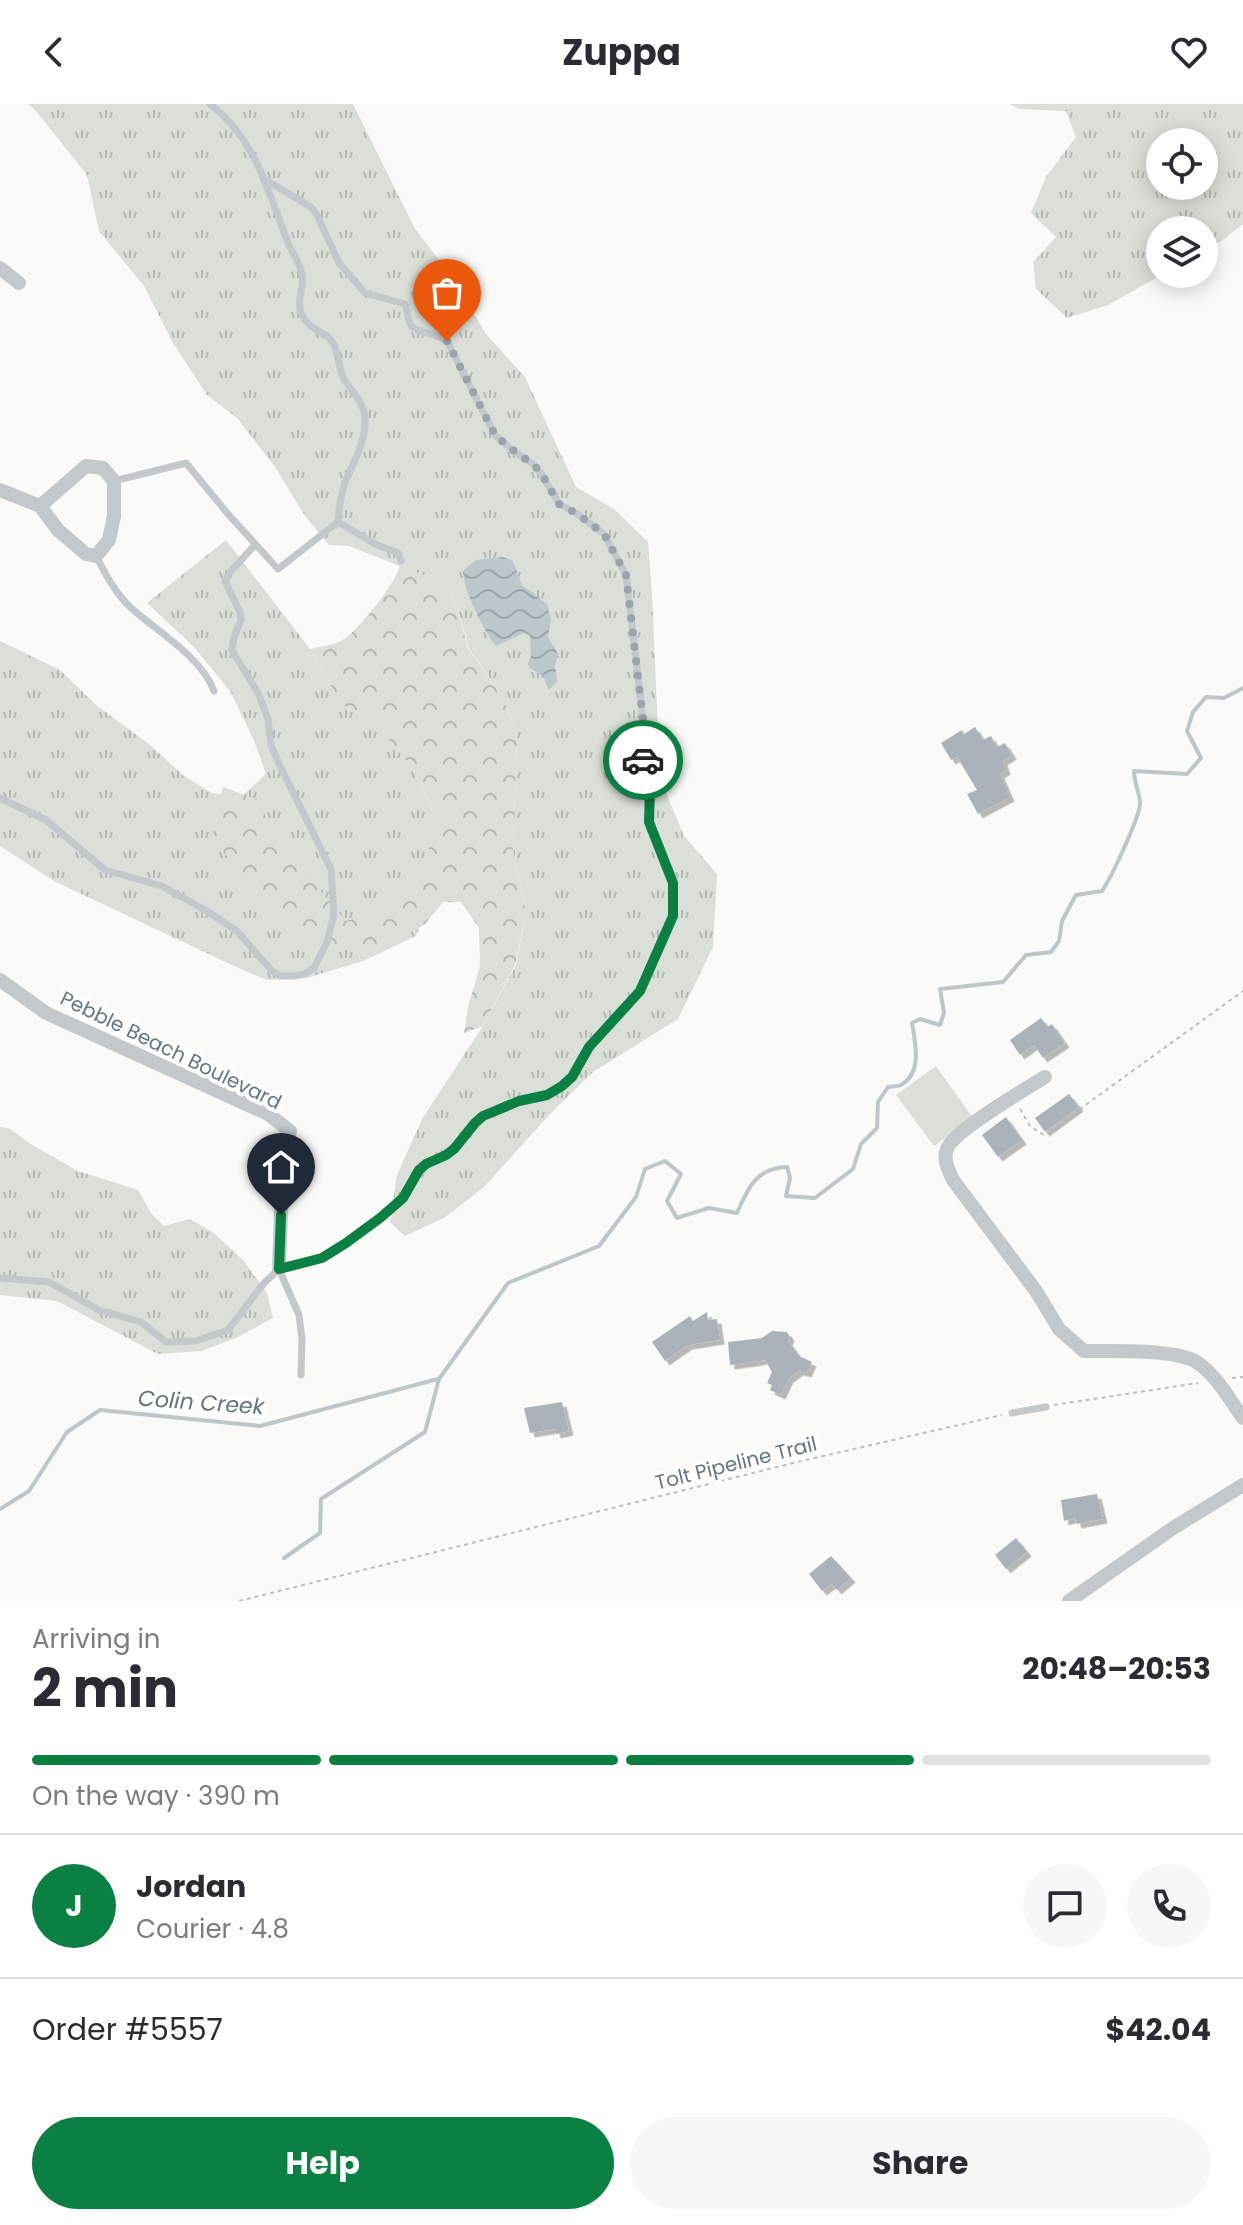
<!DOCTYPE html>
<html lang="en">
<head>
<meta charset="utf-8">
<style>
	:root { --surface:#fff; --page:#f7f7f7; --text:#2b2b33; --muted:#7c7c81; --line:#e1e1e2; --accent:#0b8043 }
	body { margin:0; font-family:Poppins,sans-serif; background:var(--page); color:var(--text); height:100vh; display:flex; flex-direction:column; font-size:30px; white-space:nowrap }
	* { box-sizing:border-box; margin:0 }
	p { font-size:26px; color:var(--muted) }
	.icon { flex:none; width:44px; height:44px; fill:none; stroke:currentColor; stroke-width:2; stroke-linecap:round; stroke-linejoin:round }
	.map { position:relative; height:1497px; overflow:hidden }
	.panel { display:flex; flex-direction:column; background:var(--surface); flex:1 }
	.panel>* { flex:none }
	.buttons { position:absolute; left:1146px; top:24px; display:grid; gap:16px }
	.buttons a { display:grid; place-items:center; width:72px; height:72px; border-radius:50%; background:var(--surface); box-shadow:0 4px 20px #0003; font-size:40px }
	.pin { position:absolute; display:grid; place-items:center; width:68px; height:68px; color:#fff; margin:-82px -34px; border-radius:50% 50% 50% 0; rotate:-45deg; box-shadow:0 0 8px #0007 }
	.pin .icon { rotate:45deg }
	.courier { position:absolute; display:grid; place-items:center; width:80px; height:80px; margin:-40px; border:6px solid #0b8043; border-radius:50%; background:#fff; color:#222; box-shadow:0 2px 10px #0007 }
	.headline em { font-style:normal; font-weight:700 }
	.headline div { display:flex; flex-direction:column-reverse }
	.headline { display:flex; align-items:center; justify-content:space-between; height:136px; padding:0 32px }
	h1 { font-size:52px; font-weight:700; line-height:60px }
	.bar { display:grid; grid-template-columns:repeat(4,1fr); gap:12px 8px; align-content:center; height:96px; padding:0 32px }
	.bar i { height:10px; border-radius:6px; background:var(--line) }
	.bar .on { background:var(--accent) }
	.bar p { grid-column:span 4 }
	.line { display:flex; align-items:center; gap:20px; padding:0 32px; border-top:2px solid var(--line) }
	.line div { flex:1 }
	.round { display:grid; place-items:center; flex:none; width:84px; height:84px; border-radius:42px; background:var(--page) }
	.button { display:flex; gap:16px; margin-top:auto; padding:16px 32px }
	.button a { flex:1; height:92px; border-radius:48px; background:var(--accent); color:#fff; font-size:32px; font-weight:700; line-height:92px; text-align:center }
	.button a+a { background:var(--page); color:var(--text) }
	header { display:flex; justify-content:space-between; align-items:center; height:104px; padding:0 32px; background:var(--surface); font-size:36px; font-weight:700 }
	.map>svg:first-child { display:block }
	.grass { fill:url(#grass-tufts); fill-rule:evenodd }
	.forest { fill:url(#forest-crowns) }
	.garden { fill:#dadfd7 }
	.water { fill:url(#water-waves) }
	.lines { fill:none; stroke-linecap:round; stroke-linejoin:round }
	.stream { stroke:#bbc7cb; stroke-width:4 }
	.building { fill:#aab3b9; filter:url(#shadow) }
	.path { stroke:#bbbfc2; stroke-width:2; stroke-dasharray:4 4; stroke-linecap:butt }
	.service { stroke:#c3c8cc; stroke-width:7 }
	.minor { stroke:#c3c8cc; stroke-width:14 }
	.done { stroke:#99a4ac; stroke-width:8; stroke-dasharray:0 14.4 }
	.route { stroke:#0b8043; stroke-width:10 }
	.labels { text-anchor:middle; stroke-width:8; stroke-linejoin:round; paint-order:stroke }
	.street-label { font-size:20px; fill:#657683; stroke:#fff }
	.water-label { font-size:22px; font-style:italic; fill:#60757c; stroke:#fff }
</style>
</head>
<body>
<header><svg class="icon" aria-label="back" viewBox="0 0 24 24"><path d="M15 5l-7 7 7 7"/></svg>Zuppa<svg class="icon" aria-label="heart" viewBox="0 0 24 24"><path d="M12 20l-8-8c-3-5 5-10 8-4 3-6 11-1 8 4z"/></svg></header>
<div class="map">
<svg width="1243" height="1497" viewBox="0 0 1243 1497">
	<defs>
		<pattern id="grass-tufts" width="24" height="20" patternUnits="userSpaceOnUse" patternTransform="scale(2)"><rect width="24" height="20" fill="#dadfd7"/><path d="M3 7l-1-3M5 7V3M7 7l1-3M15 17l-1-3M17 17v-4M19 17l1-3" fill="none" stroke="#b4b9b4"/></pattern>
		<pattern id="forest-crowns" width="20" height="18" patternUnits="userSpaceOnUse" patternTransform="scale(2)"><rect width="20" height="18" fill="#dadfd7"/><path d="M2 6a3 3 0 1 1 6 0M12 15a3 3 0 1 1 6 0" fill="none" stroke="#b4b9b4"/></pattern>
		<pattern id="water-waves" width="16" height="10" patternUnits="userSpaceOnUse" patternTransform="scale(2)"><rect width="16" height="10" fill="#bbc7cb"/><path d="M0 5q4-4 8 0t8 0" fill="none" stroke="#9ca6aa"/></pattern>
		<filter id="shadow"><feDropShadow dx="4.5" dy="4.5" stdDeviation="0" flood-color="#0004"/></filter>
	</defs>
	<rect width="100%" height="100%" fill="#fafaf8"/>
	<!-- grass -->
	<g class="grass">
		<polygon points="28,0 353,0 414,123 454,176 486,230 525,273 576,383 614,405 648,438 652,490 660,674 684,732 717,770 713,843 678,915 593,968 550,1010 484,1083 444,1114 405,1132 390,1118 397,1071 422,1015 483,922 516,861 526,809 513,746 517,632 504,595 469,544 455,497 440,478 349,442 329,441 305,412 275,363 237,314 207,291 173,239 144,182 99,127 87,71 36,7"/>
		<path d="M1010,0h233v120l-20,16 -19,11v-21h-44v44h3l-55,31 -41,13 -31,-29 -3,-27 23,-25 -25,-24 15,-36 30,-40 -10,-26 -46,-2zM1160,38h44v44h-44z"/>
		<polygon points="226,436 310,545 341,600 375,618 412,664 438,715 441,775 416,832 363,857 307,874 267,876 236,863 54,777 0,742 0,537 60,566 96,601 149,640 184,672 212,689 241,693 266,670 253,634 230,587 193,542 147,499"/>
		<polygon points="0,1023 10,1025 34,1042 78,1067 138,1086 151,1109 164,1122 190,1115 214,1129 243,1156 267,1189 273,1214 236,1234 201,1247 158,1250 57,1197 0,1191"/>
	</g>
	<!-- forest -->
	<path class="forest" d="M400,461l40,17 15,19 13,47 36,51 13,38 -4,113 13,63 -11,52 -32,61 -19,7 4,-26 12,-41 -1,-38 -18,-26h-18l-18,22 -33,19 -62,9 -37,-27 -43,-42 -38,-44 11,-52 35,13 18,39 70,82 40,-9 35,-36 17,-57 -26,-51 -37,-46 -34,-18 -31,-55c10,-2 22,-4 31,-8 16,-8 56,-59 59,-76z"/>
	<!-- garden -->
	<polygon class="garden" points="936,962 973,1014 934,1042 896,991"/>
	<!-- water -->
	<path class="water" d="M503,453l10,4 9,24 25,19 4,16 -3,17 10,17 -3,11 2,16 -8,9 -6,-14 -13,-8 -2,-4 3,-8 -1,-20 -6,-3 -28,13c-13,-16 -32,-55 -33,-75l13,-11z"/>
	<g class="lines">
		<!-- stream -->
		<g class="stream">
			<polyline points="0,1405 29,1387 67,1328 100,1306 260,1322 438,1275"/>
			<path d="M284,1454l36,-25 1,-34 104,-67 14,-53 69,-96 91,-37 37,-49 9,-28 20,-8 16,13 -14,27 10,17 32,-10 28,5c11,-25 19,-45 50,-46l3,11 -4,18 29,2 38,-29 8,-25 16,-16 1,-26 10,-15c4,-1 9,0 13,-2 22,-12 14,-43 11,-62l8,-4 20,6 4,-12 -4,-24 63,-7 23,-27 25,-3 8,-11 3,-20 14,-26 26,-4c9,-13 39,-76 38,-89 -1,-11 -6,-20 -6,-31l53,3 14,-16 -14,-27 6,-19 13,-15 18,1 19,-10"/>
		</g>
	</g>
	<!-- building -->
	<g class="building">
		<polygon points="975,623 983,636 991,632 997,643 1005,639 1012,651 1003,657 1006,666 1000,670 1010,693 978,710 967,690 977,686 957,653 951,656 941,639 962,626 964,630"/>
		<polygon points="1041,914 1048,923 1052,920 1065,939 1043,954 1034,941 1020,951 1010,936"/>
		<polygon points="1069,990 1079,1003 1045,1028 1035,1014"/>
		<polygon points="1006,1013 1022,1036 998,1053 982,1031"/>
		<polygon points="707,1208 708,1216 717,1215 720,1236 688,1241 665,1257 652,1238 690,1212 693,1217"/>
		<polygon points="772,1227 787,1228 790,1233 788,1237 799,1252 812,1258 807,1269 799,1267 789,1274 781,1291 770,1286 772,1281 767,1279 772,1268 765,1256 730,1261 728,1238 762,1234"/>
		<polygon points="562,1298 569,1327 556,1330 555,1325 530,1329 524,1304"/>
		<polygon points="1097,1390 1103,1415 1077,1420 1075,1414 1064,1417 1061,1396"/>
		<polygon points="1016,1434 1027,1448 1006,1465 995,1451"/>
		<polygon points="831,1452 851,1474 837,1486 832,1480 822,1487 809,1470"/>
	</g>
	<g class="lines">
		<!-- path -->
		<g class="path">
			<polyline points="1020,1005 1030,1022 1044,1031 1243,887"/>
			<polyline points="1232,1274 1243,1273"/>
			<polyline points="1054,1301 1198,1279"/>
			<polyline points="239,1497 797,1358 1002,1311"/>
		</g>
		<!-- service -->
		<g class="service">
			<path d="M210,0c47,37 56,83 77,136 4,12 13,22 15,34 3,14 -7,27 0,41 5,12 19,16 28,24 8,8 8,28 14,40 7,12 19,22 21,37 2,23 -10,43 -19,64 -5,13 -7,27 -8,42l37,22 23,9 3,8"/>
			<polyline points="114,377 186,359 228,410 278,465 338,418"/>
			<path d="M96,452c9,17 17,33 30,47 26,26 75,52 88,88"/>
			<polyline points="0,694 46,716 105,766 162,782 207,807 237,827 272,867 281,872 294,872 304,870 314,864 327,838 334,811 331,765 279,660 271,641 268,615 258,589 232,546 234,533 241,516 240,508 225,477 230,468 255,441"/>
			<polyline points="279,1165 299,1211 302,1235 301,1271"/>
			<path d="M0,1174l49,4 50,28 42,12 25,20 29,-1 33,-11 36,-47 15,-14 43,-11 24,-15 34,-25 23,-20 16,-28 7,-6 20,-9 8,-6 21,-26 8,-7 36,-15 28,-6 15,-9 10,-9 17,-30 51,-56 33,-75v-33l-24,-61 1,-34 -9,-33 4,-19 -19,-161 -22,-41 -28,-21 -17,-9 -18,-31 -7,-8 -24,-17 -15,-13 -48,-94c-11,-9 -32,-7 -37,-17 -3,-7 -2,-14 -5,-20l-40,-11 -26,-30 -22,-48 -6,-8 -47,-28"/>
			<polyline points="1012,1309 1046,1303"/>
		</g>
		<!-- minor -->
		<g class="minor">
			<polyline points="0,164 19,179"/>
			<polyline points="0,386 40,402 58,426 86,450 96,452 109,436 114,412 114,377 103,364 86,362 40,402"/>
			<polyline points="0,876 46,909 268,1010 290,1027 283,1050 279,1165"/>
			<path d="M1045,973c-19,12 -92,54 -98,72 -4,11 1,20 6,31l83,111 23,38 25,22c27,0 89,-2 111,10 21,13 34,38 48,57"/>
			<polyline points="1069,1497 1173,1424 1243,1381"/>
		</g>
	</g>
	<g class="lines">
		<!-- done -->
		<polyline class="done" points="447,237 495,331 510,344 534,361 541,369 559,400 576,409 604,430 626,471 645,632 641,651 643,656"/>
		<!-- route -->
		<polyline class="route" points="281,1111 279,1165 322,1154 346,1139 380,1114 403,1094 419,1066 426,1060 446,1051 454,1045 475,1019 483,1012 519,997 547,991 562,982 572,973 589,943 640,887 673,812 673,779 649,718 650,684 643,656"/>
	</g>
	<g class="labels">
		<!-- street labels -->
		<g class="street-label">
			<text transform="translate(171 946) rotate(26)" y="7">Pebble Beach Boulevard</text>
			<text transform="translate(736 1359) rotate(-14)" y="7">Tolt Pipeline Trail</text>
		</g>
		<!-- water labels -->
		<g class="water-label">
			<text transform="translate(201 1298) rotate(4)" y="8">Colin Creek</text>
		</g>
	</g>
</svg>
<div class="buttons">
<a><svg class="icon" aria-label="locate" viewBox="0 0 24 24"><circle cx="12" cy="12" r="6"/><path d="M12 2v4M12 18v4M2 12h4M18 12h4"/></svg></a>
<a><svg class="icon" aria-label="layers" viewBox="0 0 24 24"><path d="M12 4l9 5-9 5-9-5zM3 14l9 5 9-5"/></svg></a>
</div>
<div class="pin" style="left:447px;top:237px;background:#ea580c"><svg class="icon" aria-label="bag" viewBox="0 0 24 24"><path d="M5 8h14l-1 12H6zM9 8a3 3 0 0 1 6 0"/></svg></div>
<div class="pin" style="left:281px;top:1111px;background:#1f2937"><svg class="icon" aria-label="home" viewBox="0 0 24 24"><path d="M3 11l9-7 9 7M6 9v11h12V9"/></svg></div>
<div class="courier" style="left:643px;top:656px"><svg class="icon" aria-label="car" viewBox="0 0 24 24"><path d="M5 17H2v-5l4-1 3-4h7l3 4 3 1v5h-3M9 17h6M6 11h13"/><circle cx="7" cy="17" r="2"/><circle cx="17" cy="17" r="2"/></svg></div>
</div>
<section class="panel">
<div class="headline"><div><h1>2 min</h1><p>Arriving in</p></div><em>20:48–20:53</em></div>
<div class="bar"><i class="on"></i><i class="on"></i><i class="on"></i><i></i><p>On the way · 390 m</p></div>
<div class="line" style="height:144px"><b class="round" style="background:var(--accent);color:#fff">J</b><div><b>Jordan</b><p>Courier · 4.8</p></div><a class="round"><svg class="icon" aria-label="chat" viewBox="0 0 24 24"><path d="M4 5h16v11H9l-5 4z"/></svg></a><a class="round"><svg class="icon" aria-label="phone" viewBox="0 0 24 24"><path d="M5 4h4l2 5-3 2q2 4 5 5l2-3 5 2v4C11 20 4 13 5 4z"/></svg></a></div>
<div class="line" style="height:104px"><div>Order #5557</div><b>$42.04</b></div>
<div class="button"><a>Help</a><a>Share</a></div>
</section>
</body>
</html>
